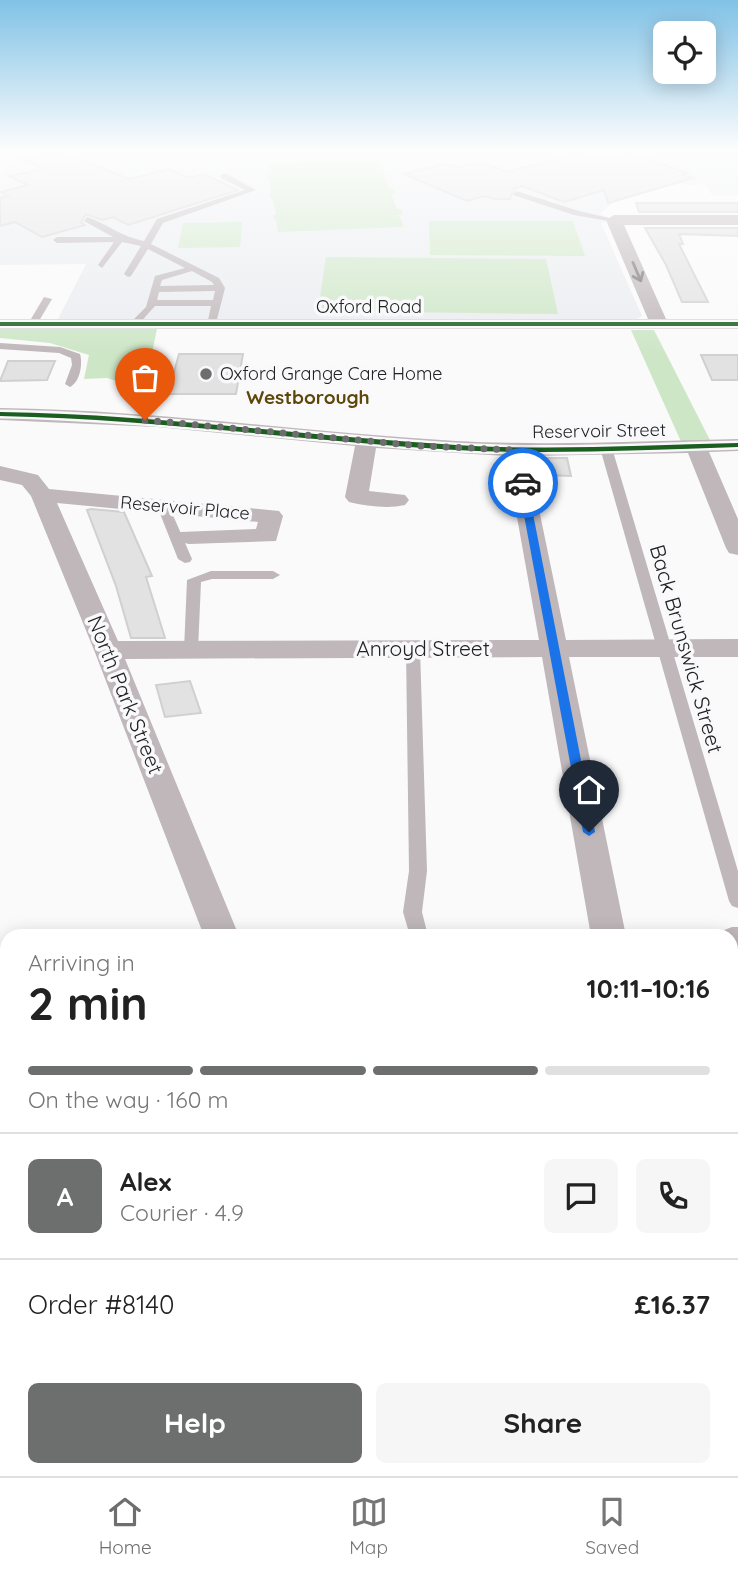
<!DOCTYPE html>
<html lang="en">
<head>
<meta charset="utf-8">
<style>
	:root { --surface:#fff; --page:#f6f6f6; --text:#222; --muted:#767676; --line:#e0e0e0; --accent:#6d6e6e }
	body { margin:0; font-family:Quicksand,sans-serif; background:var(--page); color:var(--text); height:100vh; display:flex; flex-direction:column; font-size:26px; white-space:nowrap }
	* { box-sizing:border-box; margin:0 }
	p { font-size:23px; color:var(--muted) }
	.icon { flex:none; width:38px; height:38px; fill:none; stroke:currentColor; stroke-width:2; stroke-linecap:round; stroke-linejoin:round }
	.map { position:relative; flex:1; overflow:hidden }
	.details { position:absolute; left:0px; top:929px; width:738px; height:548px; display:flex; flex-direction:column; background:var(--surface); border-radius:21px 21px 0 0; box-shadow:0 4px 18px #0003 }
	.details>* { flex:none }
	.buttons { position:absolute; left:653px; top:21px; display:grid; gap:14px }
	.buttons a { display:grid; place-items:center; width:63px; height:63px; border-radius:10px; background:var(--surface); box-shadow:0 4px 18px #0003; font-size:35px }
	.pin { position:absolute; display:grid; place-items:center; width:60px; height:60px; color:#fff; margin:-72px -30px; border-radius:50% 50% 50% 0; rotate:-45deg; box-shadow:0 0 7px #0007 }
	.pin .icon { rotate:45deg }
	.courier { position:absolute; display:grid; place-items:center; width:70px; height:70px; margin:-35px; border:5px solid #1a73e8; border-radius:50%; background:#fff; color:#222; box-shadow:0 2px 9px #0007 }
	.head em { font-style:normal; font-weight:700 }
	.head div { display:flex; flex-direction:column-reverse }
	.head { display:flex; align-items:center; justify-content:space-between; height:119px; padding:0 28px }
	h1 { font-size:46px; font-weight:700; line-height:52px }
	.bar { display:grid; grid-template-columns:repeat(4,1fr); gap:10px 7px; align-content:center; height:84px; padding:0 28px }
	.bar i { height:9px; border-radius:5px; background:var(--line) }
	.bar .current { background:var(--accent) }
	.bar p { grid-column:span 4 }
	.line { display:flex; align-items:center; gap:18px; padding:0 28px; border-top:2px solid var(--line) }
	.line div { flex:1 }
	.round { display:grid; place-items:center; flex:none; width:74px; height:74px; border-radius:10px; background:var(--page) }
	.action { display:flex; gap:14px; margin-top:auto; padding:14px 28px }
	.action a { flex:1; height:80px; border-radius:10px; background:var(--accent); color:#fff; font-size:28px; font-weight:700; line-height:80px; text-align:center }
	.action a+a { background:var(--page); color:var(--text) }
	.menu { display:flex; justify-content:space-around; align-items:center; height:98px; border-top:2px solid var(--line); background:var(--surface); font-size:19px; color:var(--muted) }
	.menu a { display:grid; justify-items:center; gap:4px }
	.menu .current { color:var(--accent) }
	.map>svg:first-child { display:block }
	.built { fill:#eaecf0 }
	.green { fill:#cde6c6 }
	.building { fill:#e2e2e2; stroke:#d0d0d0; stroke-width:2 }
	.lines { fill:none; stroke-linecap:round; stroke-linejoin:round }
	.lane { fill:#bfb7ba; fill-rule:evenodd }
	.street { fill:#bfb7ba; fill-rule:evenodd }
	.cycleway-casing { stroke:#f9f9fb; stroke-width:5 }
	.cycleway { fill:#1b5e20; fill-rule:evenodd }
	.oneway { stroke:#706c6e }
	.route { fill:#1a73e8 }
	.done { stroke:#6d6e6e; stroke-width:7; stroke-dasharray:0 12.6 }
	.poi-dot { fill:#6d6e6e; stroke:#f9f9fb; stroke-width:2.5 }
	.labels { text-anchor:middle; stroke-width:7; stroke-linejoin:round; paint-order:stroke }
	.far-street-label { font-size:18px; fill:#212222; stroke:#f9f9fb }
	.far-poi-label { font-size:18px; fill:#212222; stroke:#f9f9fb; text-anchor:start }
	.far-neighbourhood-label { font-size:19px; font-weight:bold; fill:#5d4809; stroke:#f9f9fb }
	.street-label { font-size:21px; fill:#212222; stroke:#f9f9fb }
</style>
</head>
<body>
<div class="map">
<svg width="738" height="1476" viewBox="0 0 738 1476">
	<rect width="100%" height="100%" fill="#fafafa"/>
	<!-- built -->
	<polygon class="built" points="26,151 738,151 738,195 712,195 704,184 688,185 640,178 600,214 614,220 601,223 642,316 635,320 58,319 86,264 0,265 0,175 11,158"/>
	<!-- green -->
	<g class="green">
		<polygon points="314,161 378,161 382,170 385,171 387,174 384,175 389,189 394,189 396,193 391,194 397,209 401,209 403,214 399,215 404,227 278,232 276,220 274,220 273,215 276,215 273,199 270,198 270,180 267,179 268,165"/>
		<polygon points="429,221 573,221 585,256 430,255"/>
		<polygon points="242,222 240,247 178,248 183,223"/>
		<polygon points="326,257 546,259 558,314 318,311"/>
		<polygon points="0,329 157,329 144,391 128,390 129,385 107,378 84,379 89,355 50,343 0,338"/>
		<polygon points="631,330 654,330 713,446 683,446"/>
		<polygon points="7,1125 7,1293 0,1293 0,1148"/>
		<polygon points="732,1403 738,1405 738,1476 629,1476 628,1470 732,1470"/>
	</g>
	<!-- building -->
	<g class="building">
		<polygon points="58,151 129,179 169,169 189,178 204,174 238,190 128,225 113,217 102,220 86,214 81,222 85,225 42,237 15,222 0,226 0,198 8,196 1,192 28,185 9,176 45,169 23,159"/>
		<polygon points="586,151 623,151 688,173 682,175 693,178 608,203 604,190 564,202 522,186 514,189 510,199 494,199 485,196 467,201 404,174 445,164 460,167 480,162 507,172"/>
		<polygon points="636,203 738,203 738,212 639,212"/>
		<polygon points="645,228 738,228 738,236 679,234 683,244 679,244 708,302 682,302 666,265"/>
		<polygon points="179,354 243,354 236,394 168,394"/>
		<polygon points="701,355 738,355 738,380 712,380"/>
		<polygon points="8,361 55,361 47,380 0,381"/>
		<polygon points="540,458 567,458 571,476 543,475"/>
		<polygon points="91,509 124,512 152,576 146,577 165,638 131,638 116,586 87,510"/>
		<polygon points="190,681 201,713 165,717 156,685"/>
	</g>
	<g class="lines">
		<!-- lane -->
		<g class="lane">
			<path d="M221,174h6l29,16 -93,33 -12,21 68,34 6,10 -10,39 -8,-2 4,-19h-56l-18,20h-6v-4l15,-15 9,-31 30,-8 -37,-19 -17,27 -3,1 -4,-3 17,-28 -19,-4 -20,26 -4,-3 16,-23 -57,1 -4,-3 4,-3h56l-29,-16 3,-4c23,8 32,19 57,24l13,-22 88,-29 -24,-12zM192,271l20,11 2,3 -54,1 2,-6zM215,291l-2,9h-56l2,-8z"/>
			<polygon points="516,191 579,211 618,220 614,222 574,215 513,195"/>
			<polygon points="44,297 52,299 36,326 30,326 28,324"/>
			<path d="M0,343l60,4 20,7c3,10 0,28 -10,33l-5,-3 7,-19 -1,-7 -12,-5 -59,-4z"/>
			<polygon points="606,445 612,448 738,871 738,908 732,906 729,901 600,448"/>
			<polygon points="163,502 169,506 192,559 190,562 185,563 178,559 157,506"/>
			<polygon points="211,571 273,571 280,575 273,579 212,579 201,582 198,650 191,655 186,653 184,650 187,580"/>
			<polygon points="413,644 420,649 427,871 422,912 428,936 410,936 403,912 409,871 406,649"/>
			<rect x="732" y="1084" width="6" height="20"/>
		</g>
		<!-- street -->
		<g class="street">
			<polygon points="614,215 738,215 738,225 624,225 666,319 738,319 738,329 0,329 0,319 648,319 606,220"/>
			<path d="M0,408c153,2 304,24 456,33 94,5 188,0 282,-2v12l-29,1 29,67v36l-9,-2 -3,-5 -38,-95 -160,3 38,184 172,-1v18h-169l57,279h-35l-49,-279 -417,2 114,277h-35l-110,-286 -63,-154 -9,-11 -22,-5v-14l38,9 11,14 230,22 4,5 -7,25 -87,3 -9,-2 -3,-5 3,-5 76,-3 2,-7 -201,-19 61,138 421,-1 -33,-184 -130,-8 -7,43 36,4 4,5 -4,5c-17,4 -39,1 -56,-3l-4,-5 10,-51 -198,-19 -157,-7z"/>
			<polygon points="732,927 738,927 738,957 732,956 732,936 717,936 719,932"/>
			<polygon points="0,1030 7,1031 7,1065 0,1064"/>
			<polygon points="732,1267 738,1269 738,1315 732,1312"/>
			<polygon points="171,1470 221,1470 222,1476 172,1476"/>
			<rect x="583" y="1470" width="50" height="6"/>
		</g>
		<!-- cycleway casing -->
		<g class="cycleway-casing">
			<g id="cycleway">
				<rect x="0" y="322" width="738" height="4"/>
				<path d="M0,412c153,2 304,24 456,33 94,6 188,0 282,-2v4c-94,3 -188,8 -282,3 -152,-9 -303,-31 -456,-34z"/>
			</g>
		</g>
		<!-- cycleway -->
		<use href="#cycleway" class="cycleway"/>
	</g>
	<!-- one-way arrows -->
	<defs><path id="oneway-shaft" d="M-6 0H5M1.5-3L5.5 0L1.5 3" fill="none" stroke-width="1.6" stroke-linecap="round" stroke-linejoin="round" transform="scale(1.75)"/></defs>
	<use class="oneway" href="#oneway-shaft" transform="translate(637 272) rotate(67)"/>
	<!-- sky -->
	<linearGradient id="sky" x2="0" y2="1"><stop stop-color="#81c2e6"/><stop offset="0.42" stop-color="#fdfdfd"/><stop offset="1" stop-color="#fdfdfd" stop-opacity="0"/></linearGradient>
	<rect width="738" height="357" fill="url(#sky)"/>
	<!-- route -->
	<polygon class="route" points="523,480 527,483 595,832 589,836 583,832 518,483"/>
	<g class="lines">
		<!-- done -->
		<polyline class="done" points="145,420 421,446 516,450 523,483"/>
	</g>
	<!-- markers -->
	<circle class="poi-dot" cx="206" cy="374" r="7"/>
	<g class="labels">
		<!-- far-street labels -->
		<g class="far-street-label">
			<text x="369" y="313">Oxford Road</text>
			<text transform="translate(599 431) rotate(-1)" y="6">Reservoir Street</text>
			<text transform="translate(185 508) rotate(5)" y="6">Reservoir Place</text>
		</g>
		<!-- far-poi labels -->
		<g class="far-poi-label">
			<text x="220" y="380">Oxford Grange Care Home</text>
		</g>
		<!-- far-neighbourhood labels -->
		<g class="far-neighbourhood-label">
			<text x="308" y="404">Westborough</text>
		</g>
		<!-- street labels -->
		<g class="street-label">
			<text x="423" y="656">Anroyd Street</text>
			<text transform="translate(686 649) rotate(74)" y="7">Back Brunswick Street</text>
			<text transform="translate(125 695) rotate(68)" y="7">North Park Street</text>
		</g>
	</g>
</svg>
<div class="buttons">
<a><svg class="icon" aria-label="locate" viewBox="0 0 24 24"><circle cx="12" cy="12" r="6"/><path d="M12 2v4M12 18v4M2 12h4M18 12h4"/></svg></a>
</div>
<div class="pin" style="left:145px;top:420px;background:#ea580c"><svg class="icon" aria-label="bag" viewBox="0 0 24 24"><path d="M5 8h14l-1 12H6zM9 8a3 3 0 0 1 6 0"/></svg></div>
<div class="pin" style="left:589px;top:832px;background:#1f2937"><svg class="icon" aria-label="home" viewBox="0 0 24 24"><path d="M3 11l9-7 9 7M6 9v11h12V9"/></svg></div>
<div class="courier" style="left:523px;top:483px"><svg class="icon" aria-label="car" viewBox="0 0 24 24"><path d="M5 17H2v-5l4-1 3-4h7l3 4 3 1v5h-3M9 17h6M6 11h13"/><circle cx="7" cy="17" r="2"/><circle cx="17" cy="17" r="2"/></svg></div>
<section class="details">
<div class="head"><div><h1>2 min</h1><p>Arriving in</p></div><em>10:11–10:16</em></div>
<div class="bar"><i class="current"></i><i class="current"></i><i class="current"></i><i></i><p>On the way · 160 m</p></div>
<div class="line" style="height:126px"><b class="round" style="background:var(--accent);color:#fff">A</b><div><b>Alex</b><p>Courier · 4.9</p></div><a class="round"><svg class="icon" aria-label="chat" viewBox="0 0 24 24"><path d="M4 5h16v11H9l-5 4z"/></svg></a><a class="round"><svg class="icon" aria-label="phone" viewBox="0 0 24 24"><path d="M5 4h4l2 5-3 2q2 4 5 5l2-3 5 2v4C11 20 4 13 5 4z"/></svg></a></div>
<div class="line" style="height:91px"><div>Order #8140</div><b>£16.37</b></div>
<div class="action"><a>Help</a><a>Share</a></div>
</section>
</div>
<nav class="menu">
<a class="current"><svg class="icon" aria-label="home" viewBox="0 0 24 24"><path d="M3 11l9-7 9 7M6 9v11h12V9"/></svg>Home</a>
<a><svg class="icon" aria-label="map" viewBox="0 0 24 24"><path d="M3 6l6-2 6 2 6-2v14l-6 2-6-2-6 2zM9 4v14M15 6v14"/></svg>Map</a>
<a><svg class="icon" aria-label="saved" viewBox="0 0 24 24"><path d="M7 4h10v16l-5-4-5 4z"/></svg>Saved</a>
</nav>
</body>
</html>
